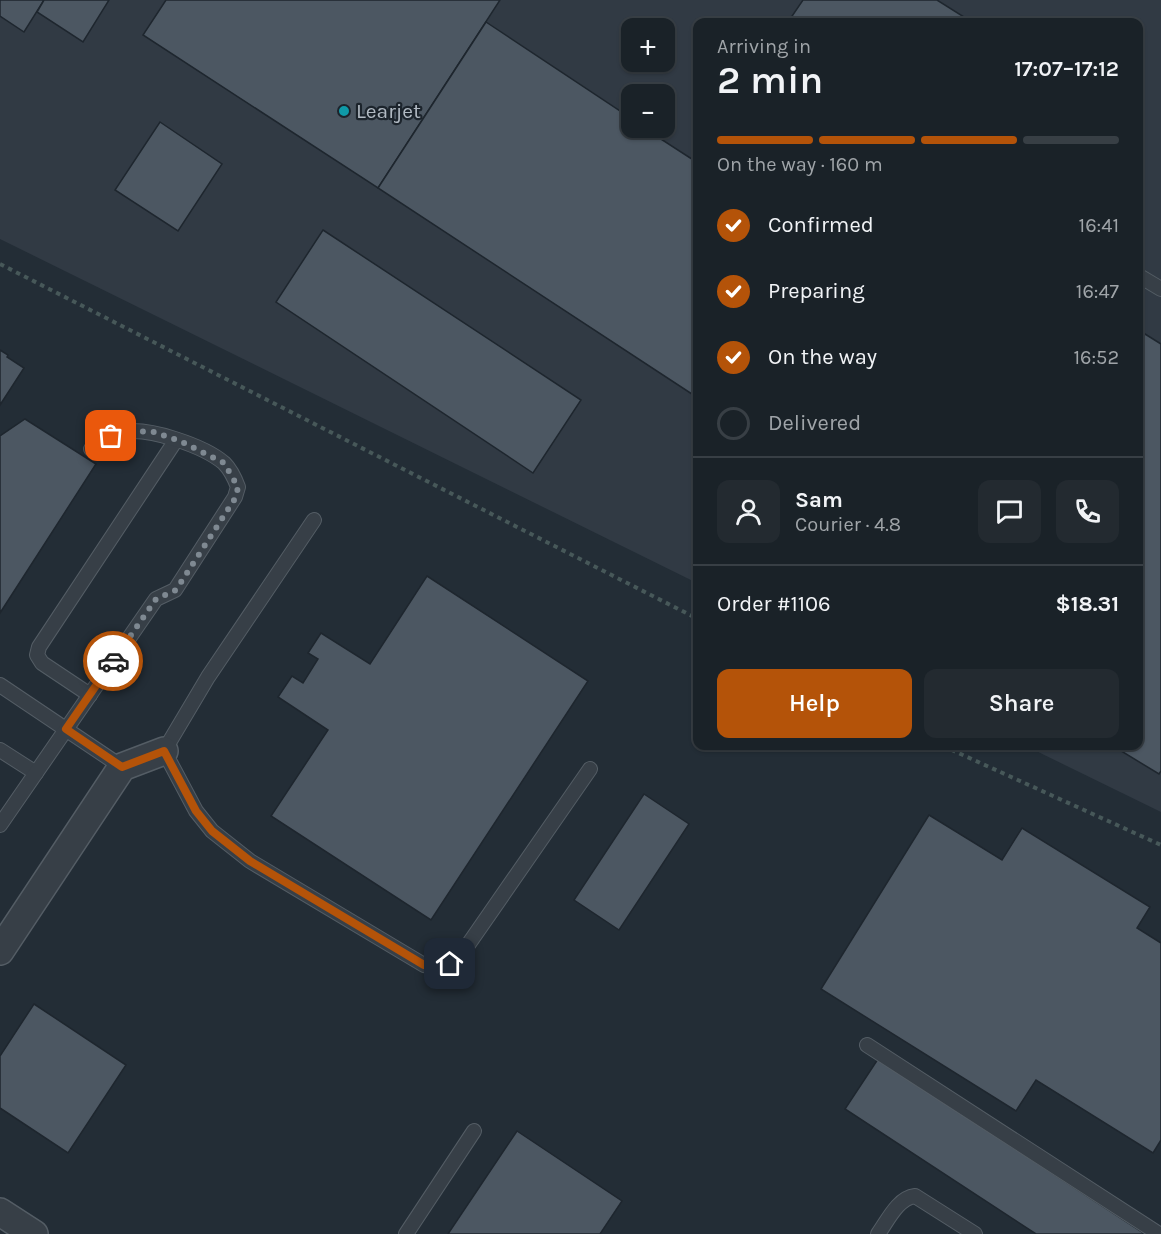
<!DOCTYPE html>
<html lang="en">
<head>
<meta charset="utf-8">
<style>
	:root { --surface:#1a2228; --page:#232a30; --text:#f1f3f6; --muted:#9fa4a8; --line:#383f45; --accent:#b45309 }
	body { margin:0; font-family:Karla,sans-serif; background:var(--page); color:var(--text); height:100vh; display:flex; flex-direction:column; font-size:22px; white-space:nowrap }
	* { box-sizing:border-box; margin:0 }
	p { font-size:20px; color:var(--muted) }
	.icon { flex:none; width:33px; height:33px; fill:none; stroke:currentColor; stroke-width:2; stroke-linecap:round; stroke-linejoin:round }
	.map { position:relative; flex:1; overflow:hidden }
	.side { position:absolute; left:693px; top:18px; width:450px; height:732px; display:flex; flex-direction:column; background:var(--surface); border-radius:12px; box-shadow:0 2px 4px #0004,0 0 0 2px var(--line) }
	.side>* { flex:none }
	.buttons { position:absolute; left:621px; top:18px; display:grid; gap:12px }
	.buttons a { display:grid; place-items:center; width:54px; height:54px; border-radius:12px; background:var(--surface); box-shadow:0 2px 4px #0004,0 0 0 2px var(--line); font-size:30px }
	.pin { position:absolute; display:grid; place-items:center; width:51px; height:51px; color:#fff; margin:-26px; border-radius:12px; box-shadow:0 3px 9px #0006 }
	.courier { position:absolute; display:grid; place-items:center; width:60px; height:60px; margin:-30px; border:4px solid #b45309; border-radius:50%; background:#fff; color:#222; box-shadow:0 2px 8px #0007 }
	.overview em { font-style:normal; font-weight:600 }
	.overview div { display:flex; flex-direction:column-reverse }
	.overview { display:flex; align-items:center; justify-content:space-between; height:102px; padding:0 24px }
	h1 { font-size:39px; font-weight:600; line-height:45px }
	.bar { display:grid; grid-template-columns:repeat(4,1fr); gap:9px 6px; align-content:center; height:72px; padding:0 24px }
	.bar i { height:8px; border-radius:4px; background:var(--line) }
	.bar .on { background:var(--accent) }
	.bar p { grid-column:span 4 }
	.line { display:flex; align-items:center; gap:15px; padding:0 24px; border-top:2px solid var(--line) }
	.line div { flex:1 }
	.round { display:grid; place-items:center; flex:none; width:63px; height:63px; border-radius:12px; background:var(--page) }
	ol { padding:0 24px; list-style:none }
	li { display:flex; align-items:center; gap:18px; height:66px }
	li p { margin-inline-start:auto }
	li .icon { padding:6px; border-radius:50%; background:var(--accent); color:#fff; stroke-width:4 }
	li:last-child { color:var(--muted) }
	li i { width:33px; height:33px; border:3px solid var(--line); border-radius:50% }
	.primary-button { display:flex; gap:12px; margin-top:auto; padding:12px 24px }
	.primary-button a { flex:1; height:69px; border-radius:12px; background:var(--accent); color:#fff; font-size:24px; font-weight:600; line-height:69px; text-align:center }
	.primary-button a+a { background:var(--page); color:var(--text) }
	.map>svg:first-child { display:block }
	.airport { fill:#313a44; fill-rule:evenodd }
	.building { fill:#4c5762; stroke:#1e262e; stroke-width:1.5 }
	.lines { fill:none; stroke-linecap:round; stroke-linejoin:round }
	.service-casing { stroke:#545d65; stroke-width:16 }
	.minor-casing { stroke:#545d65; stroke-width:30 }
	.path { stroke:#475859; stroke-width:4; stroke-dasharray:4.5 4.5; stroke-linecap:butt }
	.service { stroke:#373f47; stroke-width:14 }
	.minor { stroke:#373f47; stroke-width:27 }
	.done { stroke:#7f8992; stroke-width:6; stroke-dasharray:0 10.8 }
	.route { stroke:#b45309; stroke-width:8 }
	.culture-dot { fill:#0f9aa8; stroke:#1c242c; stroke-width:2 }
	.labels { text-anchor:middle; stroke-width:4.5; stroke-linejoin:round; paint-order:stroke }
	.poi-label { font-size:21px; fill:#b1bac3; stroke:#1c242c; text-anchor:start }
</style>
</head>
<body>
<div class="map">
<svg width="1161" height="1234" viewBox="0 0 1161 1234">
	<rect width="100%" height="100%" fill="#232d36"/>
	<!-- airport -->
	<path class="airport" d="M0,0h1161v812l-135,-66h112v-724h-440l-1,561 -697,-344zM632,28h32v34h-32zM632,94h32v34h-32z"/>
	<!-- building -->
	<g class="building">
		<polygon points="0,0 44,0 24,32 0,16"/>
		<polygon points="44,0 109,0 83,42 37,12"/>
		<polygon points="166,0 500,0 378,188 143,35"/>
		<polygon points="803,0 937,0 972,22 788,22"/>
		<polygon points="486,22 632,119 632,128 644,128 698,163 698,398 378,188"/>
		<polygon points="160,122 222,164 178,231 115,190"/>
		<polygon points="323,230 581,400 533,473 276,302"/>
		<polygon points="1145,334 1161,344 1161,771 1159,774 1113,746 1138,746 1138,345"/>
		<polygon points="0,350 8,355 7,357 24,368 0,405"/>
		<polygon points="25,419 96,464 0,613 0,436"/>
		<polygon points="427,576 588,681 431,920 271,816 328,730 278,697 292,676 303,683 318,659 308,653 321,633 370,664"/>
		<polygon points="644,794 689,824 619,930 574,900"/>
		<polygon points="929,815 1002,860 1022,828 1150,907 1137,928 1161,943 1161,1140 1153,1153 1036,1080 1016,1111 821,989"/>
		<polygon points="34,1004 126,1065 68,1153 0,1108 0,1056"/>
		<polygon points="878,1059 1145,1234 1036,1234 845,1109"/>
		<polygon points="517,1131 622,1201 600,1234 448,1234"/>
	</g>
	<g class="lines">
		<!-- service casing -->
		<g class="service-casing">
			<g id="service">
				<polyline points="1141,277 1161,289"/>
				<path d="M314,520l-106,157 -44,74 32,60 16,20 38,30 174,104c17,3 24,1 37,-10l129,-186"/>
				<polyline points="0,685 122,767"/>
				<polyline points="90,695 42,663 37,655 39,647 176,440"/>
				<polyline points="0,750 36,773"/>
				<path d="M0,825l156,-226 19,-9 60,-93 3,-10c-3,-8 -8,-18 -14,-24 -20,-17 -75,-36 -101,-31 -12,3 -22,11 -32,17"/>
				<polyline points="867,1045 1159,1234"/>
				<polyline points="406,1234 474,1131"/>
				<path d="M878,1234c10,-14 20,-36 37,-38l60,38"/>
			</g>
		</g>
		<!-- minor casing -->
		<g class="minor-casing">
			<g id="minor">
				<polyline points="0,951 122,767 164,751"/>
				<polyline points="0,1212 34,1234"/>
			</g>
		</g>
		<!-- path -->
		<g class="path">
			<polyline points="0,264 698,619"/>
			<polyline points="943,746 1161,845"/>
		</g>
		<!-- service -->
		<use href="#service" class="service"/>
		<!-- minor -->
		<use href="#minor" class="minor"/>
	</g>
	<g class="lines">
		<!-- done -->
		<polyline class="done" points="111,436 136,431 154,432 180,441 224,463 238,487 236,497 176,590 156,599 113,661"/>
		<!-- route -->
		<polyline class="route" points="113,661 66,729 122,767 164,751 196,811 212,831 250,861 424,965 439,967 450,964"/>
	</g>
	<!-- markers -->
	<circle class="culture-dot" cx="344" cy="111" r="6"/>
	<g class="labels">
		<!-- poi labels -->
		<g class="poi-label">
			<text x="356" y="118">Learjet</text>
		</g>
	</g>
</svg>
<div class="buttons">
<a>+</a>
<a>−</a>
</div>
<div class="pin" style="left:111px;top:436px;background:#ea580c"><svg class="icon" aria-label="bag" viewBox="0 0 24 24"><path d="M5 8h14l-1 12H6zM9 8a3 3 0 0 1 6 0"/></svg></div>
<div class="pin" style="left:450px;top:964px;background:#1f2937"><svg class="icon" aria-label="home" viewBox="0 0 24 24"><path d="M3 11l9-7 9 7M6 9v11h12V9"/></svg></div>
<div class="courier" style="left:113px;top:661px"><svg class="icon" aria-label="car" viewBox="0 0 24 24"><path d="M5 17H2v-5l4-1 3-4h7l3 4 3 1v5h-3M9 17h6M6 11h13"/><circle cx="7" cy="17" r="2"/><circle cx="17" cy="17" r="2"/></svg></div>
<section class="side">
<div class="overview"><div><h1>2 min</h1><p>Arriving in</p></div><em>17:07–17:12</em></div>
<div class="bar"><i class="on"></i><i class="on"></i><i class="on"></i><i></i><p>On the way · 160 m</p></div>
<ol>
<li><svg class="icon" aria-label="check" viewBox="0 0 24 24"><path d="M5 12l5 5 9-10"/></svg>Confirmed<p>16:41</p></li>
<li><svg class="icon" aria-label="check" viewBox="0 0 24 24"><path d="M5 12l5 5 9-10"/></svg>Preparing<p>16:47</p></li>
<li><svg class="icon" aria-label="check" viewBox="0 0 24 24"><path d="M5 12l5 5 9-10"/></svg>On the way<p>16:52</p></li>
<li><i></i>Delivered</li>
</ol>
<div class="line" style="height:108px"><a class="round"><svg class="icon" aria-label="person" viewBox="0 0 24 24"><circle cx="12" cy="8" r="4"/><path d="M4 21q1-7 8-7t8 7"/></svg></a><div><b>Sam</b><p>Courier · 4.8</p></div><a class="round"><svg class="icon" aria-label="chat" viewBox="0 0 24 24"><path d="M4 5h16v11H9l-5 4z"/></svg></a><a class="round"><svg class="icon" aria-label="phone" viewBox="0 0 24 24"><path d="M5 4h4l2 5-3 2q2 4 5 5l2-3 5 2v4C11 20 4 13 5 4z"/></svg></a></div>
<div class="line" style="height:78px"><div>Order #1106</div><b>$18.31</b></div>
<div class="primary-button"><a>Help</a><a>Share</a></div>
</section>
</div>
</body>
</html>
